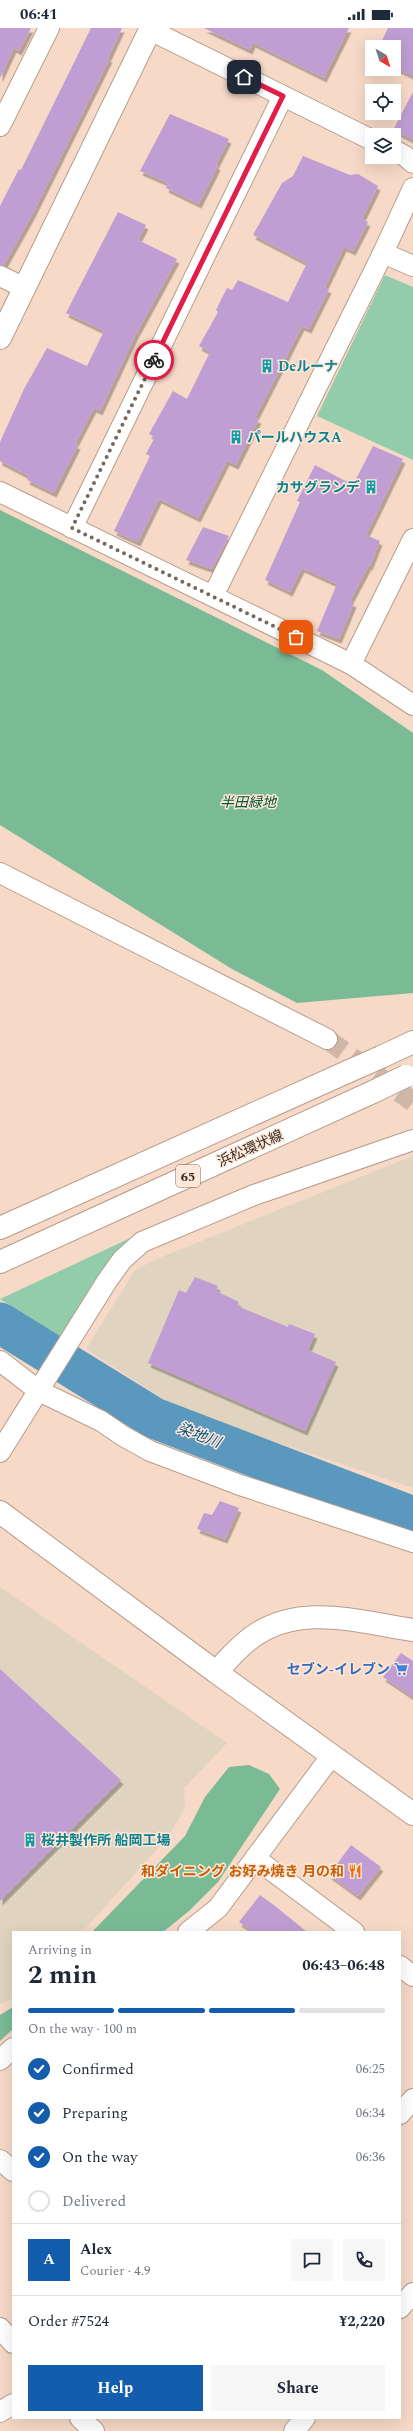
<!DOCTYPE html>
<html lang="en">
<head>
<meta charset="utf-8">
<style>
	:root { --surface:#fff; --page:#f6f6f7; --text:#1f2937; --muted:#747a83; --line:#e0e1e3; --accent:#145cac }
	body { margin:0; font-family:Spectral,"Noto Sans JP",serif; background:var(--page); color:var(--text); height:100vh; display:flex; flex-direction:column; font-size:15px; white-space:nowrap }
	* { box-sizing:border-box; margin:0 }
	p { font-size:13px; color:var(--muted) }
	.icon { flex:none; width:22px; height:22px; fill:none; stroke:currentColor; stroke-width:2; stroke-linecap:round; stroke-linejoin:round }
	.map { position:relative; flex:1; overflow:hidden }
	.drawer { position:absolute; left:12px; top:1903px; width:389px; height:488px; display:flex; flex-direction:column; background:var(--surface); border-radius:0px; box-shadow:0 4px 16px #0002 }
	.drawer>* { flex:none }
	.needle { width:26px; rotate:141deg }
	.buttons { position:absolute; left:365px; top:12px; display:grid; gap:8px }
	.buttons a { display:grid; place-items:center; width:36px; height:36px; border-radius:0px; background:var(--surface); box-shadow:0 4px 16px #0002; font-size:20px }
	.pin { position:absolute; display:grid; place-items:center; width:34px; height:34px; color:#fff; margin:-17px; border-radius:8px; box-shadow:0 2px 6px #0006 }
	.courier { position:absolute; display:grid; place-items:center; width:40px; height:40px; margin:-20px; border:3px solid #e11d48; border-radius:50%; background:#fff; color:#222; box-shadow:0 1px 5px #0007 }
	.headline em { font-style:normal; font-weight:700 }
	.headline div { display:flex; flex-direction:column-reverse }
	.headline { display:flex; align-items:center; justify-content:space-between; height:68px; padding:0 16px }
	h1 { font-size:26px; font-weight:700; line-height:30px }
	.bar { display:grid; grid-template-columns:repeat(4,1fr); gap:6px 4px; align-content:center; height:48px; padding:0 16px }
	.bar i { height:5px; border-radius:3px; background:var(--line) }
	.bar .current { background:var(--accent) }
	.bar p { grid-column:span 4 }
	.line { display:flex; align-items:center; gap:10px; padding:0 16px; border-top:1px solid var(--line) }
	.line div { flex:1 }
	.round { display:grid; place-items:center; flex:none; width:42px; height:42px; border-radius:0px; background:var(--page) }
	ol { padding:0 16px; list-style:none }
	li { display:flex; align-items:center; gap:12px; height:44px }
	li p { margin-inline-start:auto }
	li .icon { padding:4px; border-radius:50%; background:var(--accent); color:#fff; stroke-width:4 }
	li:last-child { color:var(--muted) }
	li i { width:22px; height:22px; border:2px solid var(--line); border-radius:50% }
	.cta { display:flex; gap:8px; margin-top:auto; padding:8px 16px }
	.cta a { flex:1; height:46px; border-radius:0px; background:var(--accent); color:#fff; font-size:16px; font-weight:700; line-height:46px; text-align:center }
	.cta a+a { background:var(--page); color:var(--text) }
	.status { display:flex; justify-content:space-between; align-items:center; height:28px; padding:0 20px; background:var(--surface); direction:ltr }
	.status svg { height:11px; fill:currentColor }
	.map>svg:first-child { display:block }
	.industrial { fill:#e0d4c0 }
	.green { fill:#93ccab }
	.forest { fill:#7abb96 }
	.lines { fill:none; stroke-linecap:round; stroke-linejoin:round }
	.river { stroke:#5b98be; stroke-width:41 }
	.building { fill:#c09dd3; filter:url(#shadow) }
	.minor-tunnel { stroke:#cfb6a6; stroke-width:20; stroke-dasharray:20 10; stroke-linecap:butt }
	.minor-casing { stroke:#b89d8c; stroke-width:22 }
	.tertiary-casing { stroke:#b89d8c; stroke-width:24 }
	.primary-casing { stroke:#b89d8c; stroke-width:24 }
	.minor { stroke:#fff; stroke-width:20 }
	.tertiary { stroke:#fff; stroke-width:22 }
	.primary { stroke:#fff; stroke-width:22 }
	.primary-bridge-casing { stroke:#b89d8c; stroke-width:24; stroke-linecap:butt }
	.primary-bridge { stroke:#fff; stroke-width:22 }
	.done { stroke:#78675c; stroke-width:4; stroke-dasharray:0 7.2 }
	.route { stroke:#e11d48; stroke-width:5 }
	.labels { text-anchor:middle; stroke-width:3; stroke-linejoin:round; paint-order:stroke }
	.shield { fill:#ffe8d9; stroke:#716259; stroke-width:1 }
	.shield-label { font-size:13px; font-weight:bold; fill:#342922 }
	.culture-label { font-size:14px; font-weight:bold; fill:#0d838f; stroke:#ffe8d9; text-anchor:start }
	.park-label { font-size:14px; font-style:italic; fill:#015634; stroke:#ffe8d9 }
	.street-label { font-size:14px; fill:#342922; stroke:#ffe8d9 }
	.shop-label { font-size:14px; font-weight:bold; fill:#366cbe; stroke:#ffe8d9; text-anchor:end }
	.food-label { font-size:14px; font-weight:bold; fill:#c56008; stroke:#ffe8d9; text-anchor:end }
	.water-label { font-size:15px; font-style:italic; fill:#02547a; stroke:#ffe8d9 }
</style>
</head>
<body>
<div class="status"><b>06:41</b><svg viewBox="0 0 49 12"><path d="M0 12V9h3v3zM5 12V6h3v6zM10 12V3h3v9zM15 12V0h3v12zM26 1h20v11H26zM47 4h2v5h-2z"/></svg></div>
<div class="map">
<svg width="413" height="2403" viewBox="0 0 413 2403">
	<defs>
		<filter id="shadow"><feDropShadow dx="2.5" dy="4.5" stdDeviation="0" flood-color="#0004"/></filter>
	</defs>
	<rect width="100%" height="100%" fill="#f6d9c7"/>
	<!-- industrial -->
	<g class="industrial">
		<polygon points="413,1128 413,1460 180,1382 86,1321 135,1242 159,1230"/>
		<polygon points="0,1559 227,1715 184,1760 185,1780 168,1809 82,1904 13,1904 13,1970 0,1976"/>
	</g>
	<!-- green -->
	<g class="green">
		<polygon points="385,247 413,259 413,432 317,388"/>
		<polygon points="156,1198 63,1310 0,1271"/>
	</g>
	<!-- forest -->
	<g class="forest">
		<polygon points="0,482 322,642 413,705 413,965 297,975 232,941 0,797"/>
		<polygon points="249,1737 269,1746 280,1761 218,1854 189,1883 163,1904 92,1904 185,1808 205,1769 229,1739"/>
		<polygon points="13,1979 13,2001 0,2013 0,1987"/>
	</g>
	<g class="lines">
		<!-- river -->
		<polyline class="river" points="0,1295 154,1390 413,1489"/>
	</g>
	<!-- building -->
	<g class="building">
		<polygon points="0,0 31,0 19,23 14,20 0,50"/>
		<polygon points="91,0 122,0 108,30 110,30 33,185 4,237 0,237 0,178 19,141 21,142"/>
		<polygon points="204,0 349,0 324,50 253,15 250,22"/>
		<polygon points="388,0 413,0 413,48 394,39 394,19 379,19"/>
		<polygon points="413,64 413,112 393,102"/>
		<polygon points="170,86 229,111 216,137 218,138 199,176 166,160 168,155 140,143"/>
		<polygon points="303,128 350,147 358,146 378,158 362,191 368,194 353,223 344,219 325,259 329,261 309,301 302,298 255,390 259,391 236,437 227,433 198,490 159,471 138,514 114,503 150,428 146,426 155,409 149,406 173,363 187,371 210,324 199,318 218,284 216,282 227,260 232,262 238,252 288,274 307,235 253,207 282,155 293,148"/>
		<polygon points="118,184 146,197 138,212 177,231 135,308 100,383 94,380 75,416 78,417 54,465 27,452 29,448 0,433 0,414 24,361 47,320 87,338 104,303 66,285"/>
		<polygon points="373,418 403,431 366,507 380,513 370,538 369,537 350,573 354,575 339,611 317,603 337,556 302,540 290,564 265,552 300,474 297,473 315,437 353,457"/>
		<polygon points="203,499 229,508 212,541 186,532"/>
		<polygon points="195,1249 218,1258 216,1263 239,1274 237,1278 288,1299 289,1296 315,1306 308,1322 336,1334 305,1403 148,1335 179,1262 186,1265"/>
		<polygon points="220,1473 239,1480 225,1511 197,1501 204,1485 212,1487"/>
		<polygon points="401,1625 413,1633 413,1669 383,1649"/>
		<polygon points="0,1641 121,1752 0,1873"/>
		<polygon points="351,1817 381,1839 358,1868 329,1847"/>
		<polygon points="260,1867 275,1878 307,1904 253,1904 239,1894"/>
	</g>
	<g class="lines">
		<!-- minor-tunnel -->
		<polyline class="minor-tunnel" points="327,1011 413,1074"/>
		<!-- minor casing -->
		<g class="minor-casing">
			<g id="minor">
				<polyline points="150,2 372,112"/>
				<polyline points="0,98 49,0"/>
				<polyline points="394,122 405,128 413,135"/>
				<polyline points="383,225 413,160"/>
				<polyline points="0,248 25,260"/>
				<polyline points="0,464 351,636 413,677"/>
				<polyline points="72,500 283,68"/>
				<polyline points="213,568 383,225 413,238"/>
				<polyline points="351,636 413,511"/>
				<polyline points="0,845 327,1011"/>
				<polyline points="0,1333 39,1363 101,1393 123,1408 150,1423 240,1457 413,1514"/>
				<polyline points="0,1424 107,1253 122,1232 142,1214 254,1167 413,1112"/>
				<polyline points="255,1830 354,1904"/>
				<polyline points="188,1904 218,1880 332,1727"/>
				<polyline points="400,1938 413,1948"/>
				<polyline points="0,2032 13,2020"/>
				<polyline points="400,2086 413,2071"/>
				<polyline points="0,2132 13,2143"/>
				<polyline points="400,2280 413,2265"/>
				<polyline points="0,2300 13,2315"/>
				<polyline points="0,2384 13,2376"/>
				<polyline points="80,2390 94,2403"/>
				<polyline points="294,2403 305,2390"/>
			</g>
		</g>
		<!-- tertiary casing -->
		<g class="tertiary-casing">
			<g id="tertiary">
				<polyline points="0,310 151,0"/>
				<path d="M0,1484l216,160c11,-11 22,-25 35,-34 48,-36 107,-16 162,-8"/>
				<polyline points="216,1644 413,1786"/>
			</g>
		</g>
		<!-- primary casing -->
		<g class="primary-casing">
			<g id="primary">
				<polyline points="381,1029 413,1014"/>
				<polyline points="0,1200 347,1044"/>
				<polyline points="0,1234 375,1063"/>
			</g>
		</g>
		<!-- minor -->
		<use href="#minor" class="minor"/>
		<!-- tertiary -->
		<use href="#tertiary" class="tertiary"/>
		<!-- primary -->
		<use href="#primary" class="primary"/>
		<!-- primary-bridge casing -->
		<g class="primary-bridge-casing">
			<g id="primary-bridge">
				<polyline points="347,1044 381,1029"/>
				<polyline points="375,1063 406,1048"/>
			</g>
		</g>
		<!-- primary-bridge -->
		<use href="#primary-bridge" class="primary-bridge"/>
	</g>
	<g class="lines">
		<!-- done -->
		<polyline class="done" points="154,332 72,500 296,609"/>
		<!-- route -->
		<polyline class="route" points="154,332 283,68 244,49"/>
	</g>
	<!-- icons -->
	<defs>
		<g id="building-bare" transform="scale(1.08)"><path d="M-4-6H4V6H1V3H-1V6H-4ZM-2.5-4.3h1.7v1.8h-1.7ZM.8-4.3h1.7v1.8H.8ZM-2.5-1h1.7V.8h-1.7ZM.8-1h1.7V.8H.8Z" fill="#0f9aa8" stroke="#ffe8d9" stroke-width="2.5" paint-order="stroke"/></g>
		<g id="supermarket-bare" transform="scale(1.08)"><path d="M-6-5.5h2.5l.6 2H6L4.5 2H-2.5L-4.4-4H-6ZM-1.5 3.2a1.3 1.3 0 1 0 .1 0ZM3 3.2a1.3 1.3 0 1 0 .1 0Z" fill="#3f7fe0" stroke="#ffe8d9" stroke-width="2.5" paint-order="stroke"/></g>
		<g id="restaurant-bare" transform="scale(1.08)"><path d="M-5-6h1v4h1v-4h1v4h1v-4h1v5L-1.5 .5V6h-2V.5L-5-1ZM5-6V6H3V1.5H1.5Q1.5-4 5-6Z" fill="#e8710a" stroke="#ffe8d9" stroke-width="2.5" paint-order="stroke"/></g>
	</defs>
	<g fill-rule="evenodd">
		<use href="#building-bare" x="267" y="338"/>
		<use href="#building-bare" x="236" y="409"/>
		<use href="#building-bare" x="371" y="459"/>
		<use href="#supermarket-bare" x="401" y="1641"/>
		<use href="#building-bare" x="30" y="1812"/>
		<use href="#restaurant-bare" x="355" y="1843"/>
	</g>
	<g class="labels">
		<!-- shield labels -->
		<rect class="shield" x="176" y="1137" width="24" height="22" rx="3"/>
		<g class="shield-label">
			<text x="188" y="1153">65</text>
		</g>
		<!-- culture labels -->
		<g class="culture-label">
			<text x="278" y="343">Deルーナ</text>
			<text x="247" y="414">パールハウスA</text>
			<text x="360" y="464" text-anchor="end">カサグランデ</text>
			<text x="41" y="1817">桜井製作所 船岡工場</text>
		</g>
		<!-- park labels -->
		<g class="park-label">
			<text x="248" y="779">半田緑地</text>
		</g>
		<!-- street labels -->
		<g class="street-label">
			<text transform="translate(250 1120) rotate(-24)" y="5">浜松環状線</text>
		</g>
		<!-- shop labels -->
		<g class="shop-label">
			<text x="390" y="1646">セブン-イレブン</text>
		</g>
		<!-- food labels -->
		<g class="food-label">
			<text x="344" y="1848">和ダイニング お好み焼き 月の和</text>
		</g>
		<!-- water labels -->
		<g class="water-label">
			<text transform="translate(199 1407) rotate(21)" y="5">染地川</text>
		</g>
	</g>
</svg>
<div class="buttons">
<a><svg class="needle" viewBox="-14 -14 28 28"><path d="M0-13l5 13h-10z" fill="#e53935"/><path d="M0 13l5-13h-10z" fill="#747a83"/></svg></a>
<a><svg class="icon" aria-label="locate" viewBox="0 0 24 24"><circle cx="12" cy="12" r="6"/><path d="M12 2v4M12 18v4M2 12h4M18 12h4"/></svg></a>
<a><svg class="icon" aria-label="layers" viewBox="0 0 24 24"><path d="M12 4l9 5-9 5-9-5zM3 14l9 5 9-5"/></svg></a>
</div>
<div class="pin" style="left:296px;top:609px;background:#ea580c"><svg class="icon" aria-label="bag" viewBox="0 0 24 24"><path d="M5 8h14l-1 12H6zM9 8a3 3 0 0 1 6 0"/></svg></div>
<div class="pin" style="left:244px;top:49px;background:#1f2937"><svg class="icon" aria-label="home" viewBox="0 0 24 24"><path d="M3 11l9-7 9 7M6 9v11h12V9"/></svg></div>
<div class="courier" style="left:154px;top:332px"><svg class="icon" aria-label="bike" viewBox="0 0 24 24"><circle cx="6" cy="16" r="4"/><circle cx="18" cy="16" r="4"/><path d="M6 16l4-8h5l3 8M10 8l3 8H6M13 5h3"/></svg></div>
<section class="drawer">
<div class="headline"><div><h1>2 min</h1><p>Arriving in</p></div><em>06:43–06:48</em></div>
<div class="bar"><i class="current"></i><i class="current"></i><i class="current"></i><i></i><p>On the way · 100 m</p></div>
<ol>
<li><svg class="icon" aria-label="check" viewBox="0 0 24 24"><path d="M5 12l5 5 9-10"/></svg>Confirmed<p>06:25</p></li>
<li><svg class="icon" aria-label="check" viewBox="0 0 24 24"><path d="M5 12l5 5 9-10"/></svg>Preparing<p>06:34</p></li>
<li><svg class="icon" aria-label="check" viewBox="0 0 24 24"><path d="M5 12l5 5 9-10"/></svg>On the way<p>06:36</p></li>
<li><i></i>Delivered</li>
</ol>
<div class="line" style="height:72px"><b class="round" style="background:var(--accent);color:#fff">A</b><div><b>Alex</b><p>Courier · 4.9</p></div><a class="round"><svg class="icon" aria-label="chat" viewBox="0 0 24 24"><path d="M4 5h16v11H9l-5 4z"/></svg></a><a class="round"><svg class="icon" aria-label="phone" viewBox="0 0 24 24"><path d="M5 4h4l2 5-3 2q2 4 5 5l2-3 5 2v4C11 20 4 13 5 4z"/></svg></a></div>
<div class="line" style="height:52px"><div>Order #7524</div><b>¥2,220</b></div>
<div class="cta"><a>Help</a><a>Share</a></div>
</section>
</div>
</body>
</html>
